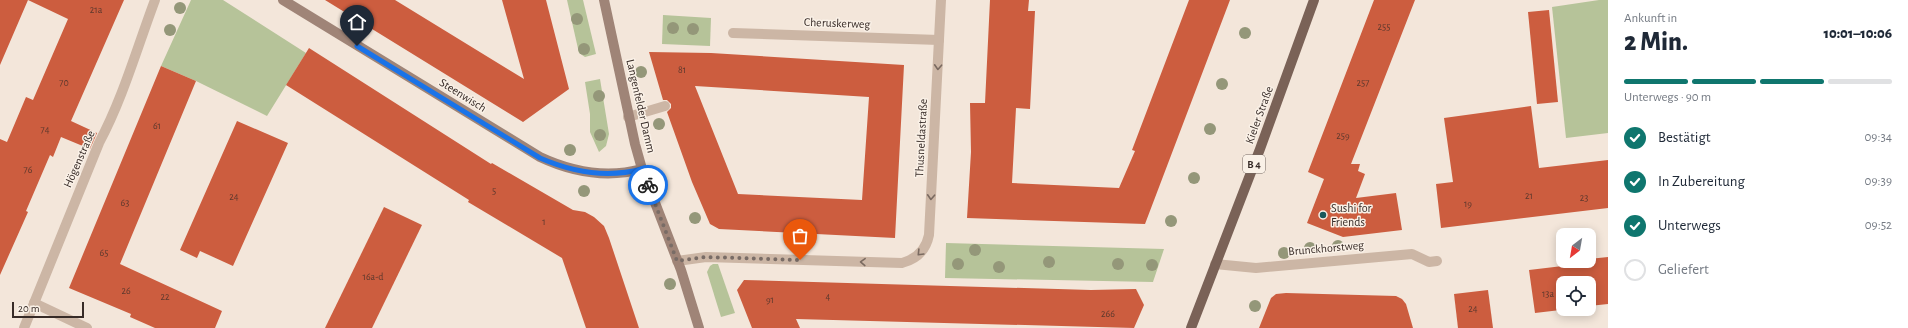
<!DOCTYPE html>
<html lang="de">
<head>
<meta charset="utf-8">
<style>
	:root { --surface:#fff; --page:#f2f2f3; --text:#1f2937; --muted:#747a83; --line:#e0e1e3; --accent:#0f766e }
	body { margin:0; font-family:"Alegreya Sans",sans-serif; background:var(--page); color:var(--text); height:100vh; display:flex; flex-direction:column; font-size:15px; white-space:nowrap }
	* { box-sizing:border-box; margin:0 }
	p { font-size:13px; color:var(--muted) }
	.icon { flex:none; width:22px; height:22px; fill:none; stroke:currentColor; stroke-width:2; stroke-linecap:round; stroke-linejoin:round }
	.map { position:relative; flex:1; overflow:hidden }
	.details { display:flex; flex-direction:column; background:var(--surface); width:300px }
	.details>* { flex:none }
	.needle { width:26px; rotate:211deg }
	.controls { position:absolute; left:1556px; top:228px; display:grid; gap:8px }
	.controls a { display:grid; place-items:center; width:40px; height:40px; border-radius:8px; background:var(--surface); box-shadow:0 2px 10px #0003; font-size:20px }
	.scale { position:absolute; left:12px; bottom:10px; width:72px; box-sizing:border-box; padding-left:4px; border:2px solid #372b27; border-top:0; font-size:11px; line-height:14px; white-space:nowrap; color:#372b27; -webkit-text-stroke:3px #faf1e7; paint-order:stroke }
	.pin { position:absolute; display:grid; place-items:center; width:34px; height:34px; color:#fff; margin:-41px -17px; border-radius:50% 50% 50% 0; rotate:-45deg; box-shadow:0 0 4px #0007 }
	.pin .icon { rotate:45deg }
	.courier { position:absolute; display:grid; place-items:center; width:40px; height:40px; margin:-20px; border:3px solid #1a73e8; border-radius:50%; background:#fff; color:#222; box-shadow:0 1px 5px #0007 }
	.head em { font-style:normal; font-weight:800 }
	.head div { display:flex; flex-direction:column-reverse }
	.head { display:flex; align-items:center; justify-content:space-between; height:68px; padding:0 16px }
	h1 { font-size:26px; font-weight:800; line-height:30px }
	.bar { display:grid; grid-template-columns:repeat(4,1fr); gap:6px 4px; align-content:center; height:48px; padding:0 16px }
	.bar i { height:5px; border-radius:3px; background:var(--line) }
	.bar .active { background:var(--accent) }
	.bar p { grid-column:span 4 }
	ol { padding:0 16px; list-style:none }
	li { display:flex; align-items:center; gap:12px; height:44px }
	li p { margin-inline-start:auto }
	li .icon { padding:4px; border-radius:50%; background:var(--accent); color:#fff; stroke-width:4 }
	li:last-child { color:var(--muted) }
	li i { width:22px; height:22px; border:2px solid var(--line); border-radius:50% }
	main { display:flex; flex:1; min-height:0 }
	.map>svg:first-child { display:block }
	.green { fill:#b6c399 }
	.building { fill:#cc5d3f; fill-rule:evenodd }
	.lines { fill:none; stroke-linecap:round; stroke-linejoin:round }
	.lane { stroke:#ccb6a5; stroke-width:10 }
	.street { stroke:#ccb6a5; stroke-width:10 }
	.secondary { stroke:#9f8477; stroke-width:10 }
	.primary { stroke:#7a6257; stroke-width:10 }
	.tree { fill:#949779 }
	.oneway { stroke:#7a6a60 }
	.done { stroke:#796c66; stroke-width:4; stroke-dasharray:0 7.2 }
	.route { stroke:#1a73e8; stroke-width:5 }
	.poi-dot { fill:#1a585b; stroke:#faf1e7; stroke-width:1.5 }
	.labels { text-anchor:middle; stroke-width:3; stroke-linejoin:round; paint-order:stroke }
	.number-label { font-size:10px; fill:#5c382d }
	.shield { fill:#faf1e7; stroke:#726661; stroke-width:1 }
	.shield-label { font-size:11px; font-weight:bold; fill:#372b27 }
	.street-label { font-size:12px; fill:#372b27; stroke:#faf1e7 }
	.poi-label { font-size:12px; fill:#372b27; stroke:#faf1e7; text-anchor:start }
</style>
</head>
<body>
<main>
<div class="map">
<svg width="1608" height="328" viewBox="0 0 1608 328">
	<rect width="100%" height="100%" fill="#f3e6da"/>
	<!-- green -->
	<g class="green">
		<polygon points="191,0 223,0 306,53 267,116 196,81 161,66"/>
		<polygon points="567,0 583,0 596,54 585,57 579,53"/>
		<polygon points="1599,0 1608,0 1608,133 1566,138 1552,7"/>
		<polygon points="663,15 711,18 710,46 662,44"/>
		<polygon points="600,79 609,134 606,146 599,152 590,132 590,114 585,82"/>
		<polygon points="946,243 1164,249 1153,282 945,278"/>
		<polygon points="713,264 718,264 735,313 721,317 707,272 710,266"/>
	</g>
	<!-- building -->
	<g class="building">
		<polygon points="0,0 124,0 71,121 97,133 90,149 61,137 53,157 50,155 26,211 28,212 0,275 0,139 7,142 26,97 33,100 68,19 28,0 0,65"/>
		<polygon points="325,0 395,0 524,79 502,0 546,0 569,89 523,122"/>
		<polygon points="990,0 1029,0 1028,11 1035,11 1030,109 1016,108 1012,183 1119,188 1135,151 1132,150 1189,0 1230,0 1145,224 967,218 971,152 970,103 985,103"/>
		<polygon points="1374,0 1415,0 1351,164 1360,164 1358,171 1365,174 1356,198 1396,193 1402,230 1343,237 1307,223 1324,179 1308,172"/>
		<polygon points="1549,10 1558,102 1537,104 1528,12"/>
		<polygon points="309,48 491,164 492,163 573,210 585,212 594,217 604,226 609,238 639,328 586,328 562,258 468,202 469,200 286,85"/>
		<path d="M649,52l62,1 193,12 -9,173 -176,-9 -9,-5 -18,-42 -25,-70 4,-4v-4l-4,-4h-4zM695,86l174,11 -7,103 -124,-6z"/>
		<polygon points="161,66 196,81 120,264 222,311 215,328 155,328 130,317 131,314 69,288"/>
		<polygon points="1531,106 1539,168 1608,160 1608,208 1441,228 1436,184 1453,182 1444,118"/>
		<polygon points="237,121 288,143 233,266 200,251 197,258 180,250"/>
		<polygon points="384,207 422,225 372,328 325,328"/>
		<polygon points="1608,257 1608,304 1589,306 1589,283 1563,283 1563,309 1569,309 1535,313 1529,270 1588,263 1589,259"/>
		<polygon points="744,280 1091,290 1136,289 1144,305 1134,328 796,319 800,328 752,328 737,290"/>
		<polygon points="1488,290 1493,328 1458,328 1454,294"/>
		<polygon points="1286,293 1396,296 1402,299 1406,304 1413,328 1259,328 1271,298 1276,294"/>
	</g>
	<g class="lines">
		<!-- lane -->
		<polyline class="lane" points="628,117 665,106"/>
		<!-- street -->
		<g class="street">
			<polyline points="733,33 939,40"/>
			<path d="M677,261l29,-4 196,6c15,-4 24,-13 27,-28l12,-235"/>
			<polyline points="1215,264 1256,268 1412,254 1429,262 1437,261"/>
			<polyline points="34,303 87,328"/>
			<path d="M24,328l75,-185c24,-45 38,-95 56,-143"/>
		</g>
		<!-- secondary -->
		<g class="secondary">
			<path d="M283,0l257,157c32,15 68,21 102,12"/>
			<polyline points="604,0 635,144 642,169 681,270 699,328"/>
		</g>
		<!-- primary -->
		<polyline class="primary" points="1191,328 1260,149 1314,0"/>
	</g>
	<!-- trees -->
	<g class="tree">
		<circle cx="180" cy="8" r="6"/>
		<circle cx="577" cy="19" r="6"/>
		<circle cx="673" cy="28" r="6"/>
		<circle cx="693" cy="29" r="6"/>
		<circle cx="170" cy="30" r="6"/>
		<circle cx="1245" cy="33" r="6"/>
		<circle cx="584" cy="49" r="6"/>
		<circle cx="641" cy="72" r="6"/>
		<circle cx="1222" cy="84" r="6"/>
		<circle cx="599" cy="96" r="6"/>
		<circle cx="659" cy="124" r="6"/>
		<circle cx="1210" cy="129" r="6"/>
		<circle cx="600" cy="135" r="6"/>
		<circle cx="570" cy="150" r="6"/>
		<circle cx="1194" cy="178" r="6"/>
		<circle cx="584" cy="191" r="6"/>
		<circle cx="695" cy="218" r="6"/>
		<circle cx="1171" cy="221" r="6"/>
		<circle cx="1338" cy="246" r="6"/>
		<circle cx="1310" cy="248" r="6"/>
		<circle cx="975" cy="250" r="6"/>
		<circle cx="1284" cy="253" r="6"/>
		<circle cx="1049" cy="262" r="6"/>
		<circle cx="958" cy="264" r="6"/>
		<circle cx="1118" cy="264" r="6"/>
		<circle cx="1152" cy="265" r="6"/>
		<circle cx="999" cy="267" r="6"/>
		<circle cx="670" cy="284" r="6"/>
		<circle cx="1255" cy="306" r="6"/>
	</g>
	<!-- one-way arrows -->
	<defs><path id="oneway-chevron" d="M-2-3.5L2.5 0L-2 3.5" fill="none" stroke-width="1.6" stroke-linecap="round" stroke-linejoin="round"/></defs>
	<g class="oneway">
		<use href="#oneway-chevron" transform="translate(938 67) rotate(93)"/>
		<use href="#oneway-chevron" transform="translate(931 197) rotate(93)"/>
		<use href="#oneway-chevron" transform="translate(920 253) rotate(134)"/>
		<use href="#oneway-chevron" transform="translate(863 262) rotate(-178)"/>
	</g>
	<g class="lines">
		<!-- done -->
		<polyline class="done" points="648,185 677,261 706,257 800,260"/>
		<!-- route -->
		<path class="route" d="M357,46l183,112c32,14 68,20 102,11l6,16"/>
	</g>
	<!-- markers -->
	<circle class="poi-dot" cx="1323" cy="215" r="4"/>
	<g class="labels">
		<!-- number labels -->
		<g class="number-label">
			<text x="96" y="13">21a</text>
			<text x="1384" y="30">255</text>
			<text x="682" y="73">81</text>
			<text x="64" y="86">70</text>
			<text x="1363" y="86">257</text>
			<text x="157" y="129">61</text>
			<text x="45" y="133">74</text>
			<text x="1343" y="139">259</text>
			<text x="28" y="173">76</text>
			<text x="494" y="194">5</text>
			<text x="1529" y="199">21</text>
			<text x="234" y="200">24</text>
			<text x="1584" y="201">23</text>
			<text x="125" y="206">63</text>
			<text x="1468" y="207">19</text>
			<text x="544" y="225">1</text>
			<text x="104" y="256">65</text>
			<text x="373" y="280">16a-d</text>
			<text x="126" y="294">26</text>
			<text x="1548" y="297">13a</text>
			<text x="165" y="300">22</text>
			<text x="828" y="300">4</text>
			<text x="770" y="303">91</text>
			<text x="1473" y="312">24</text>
			<text x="1108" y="317">266</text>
		</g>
		<!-- shield labels -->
		<rect class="shield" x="1243" y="155" width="22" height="18" rx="3"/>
		<g class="shield-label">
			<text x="1254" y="168">B 4</text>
		</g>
		<!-- street labels -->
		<g class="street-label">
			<text transform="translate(837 23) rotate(2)" y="4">Cheruskerweg</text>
			<text transform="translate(463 95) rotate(32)" y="4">Steenwisch</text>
			<text transform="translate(641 106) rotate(77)" y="4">Langenfelder Damm</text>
			<text transform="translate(1259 115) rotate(-70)" y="4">Kieler Straße</text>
			<text transform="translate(921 138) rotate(-87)" y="4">Thusneldastraße</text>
			<text transform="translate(79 159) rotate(-66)" y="4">Högenstraße</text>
			<text transform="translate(1326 248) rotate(-5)" y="4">Brunckhorstweg</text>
		</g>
		<!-- poi labels -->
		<g class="poi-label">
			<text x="1331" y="212">Sushi for<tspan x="1331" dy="14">Friends</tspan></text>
		</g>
	</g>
</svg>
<div class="controls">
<a><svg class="needle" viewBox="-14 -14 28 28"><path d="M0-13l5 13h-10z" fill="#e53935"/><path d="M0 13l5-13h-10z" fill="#747a83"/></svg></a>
<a><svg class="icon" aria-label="locate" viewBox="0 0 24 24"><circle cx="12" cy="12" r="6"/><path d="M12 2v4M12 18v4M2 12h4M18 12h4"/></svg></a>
</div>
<div class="scale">20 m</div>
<div class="pin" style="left:800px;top:260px;background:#ea580c"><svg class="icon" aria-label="bag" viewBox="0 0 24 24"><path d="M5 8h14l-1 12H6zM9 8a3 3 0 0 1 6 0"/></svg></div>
<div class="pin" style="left:357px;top:46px;background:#1f2937"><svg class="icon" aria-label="home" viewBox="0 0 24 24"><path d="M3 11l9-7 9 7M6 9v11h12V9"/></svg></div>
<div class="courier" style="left:648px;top:185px"><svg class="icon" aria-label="bike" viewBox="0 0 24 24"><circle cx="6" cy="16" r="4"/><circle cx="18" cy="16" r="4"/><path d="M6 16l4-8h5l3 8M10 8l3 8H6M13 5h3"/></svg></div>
</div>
<section class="details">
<div class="head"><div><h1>2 Min.</h1><p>Ankunft in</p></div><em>10:01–10:06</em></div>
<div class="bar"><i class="active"></i><i class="active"></i><i class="active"></i><i></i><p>Unterwegs · 90 m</p></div>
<ol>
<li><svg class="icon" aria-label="check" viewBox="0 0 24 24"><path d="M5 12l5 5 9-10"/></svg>Bestätigt<p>09:34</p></li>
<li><svg class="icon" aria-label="check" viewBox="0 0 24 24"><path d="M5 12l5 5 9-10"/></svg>In Zubereitung<p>09:39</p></li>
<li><svg class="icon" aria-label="check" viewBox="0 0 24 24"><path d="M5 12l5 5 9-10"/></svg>Unterwegs<p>09:52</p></li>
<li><i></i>Geliefert</li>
</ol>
</section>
</main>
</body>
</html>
